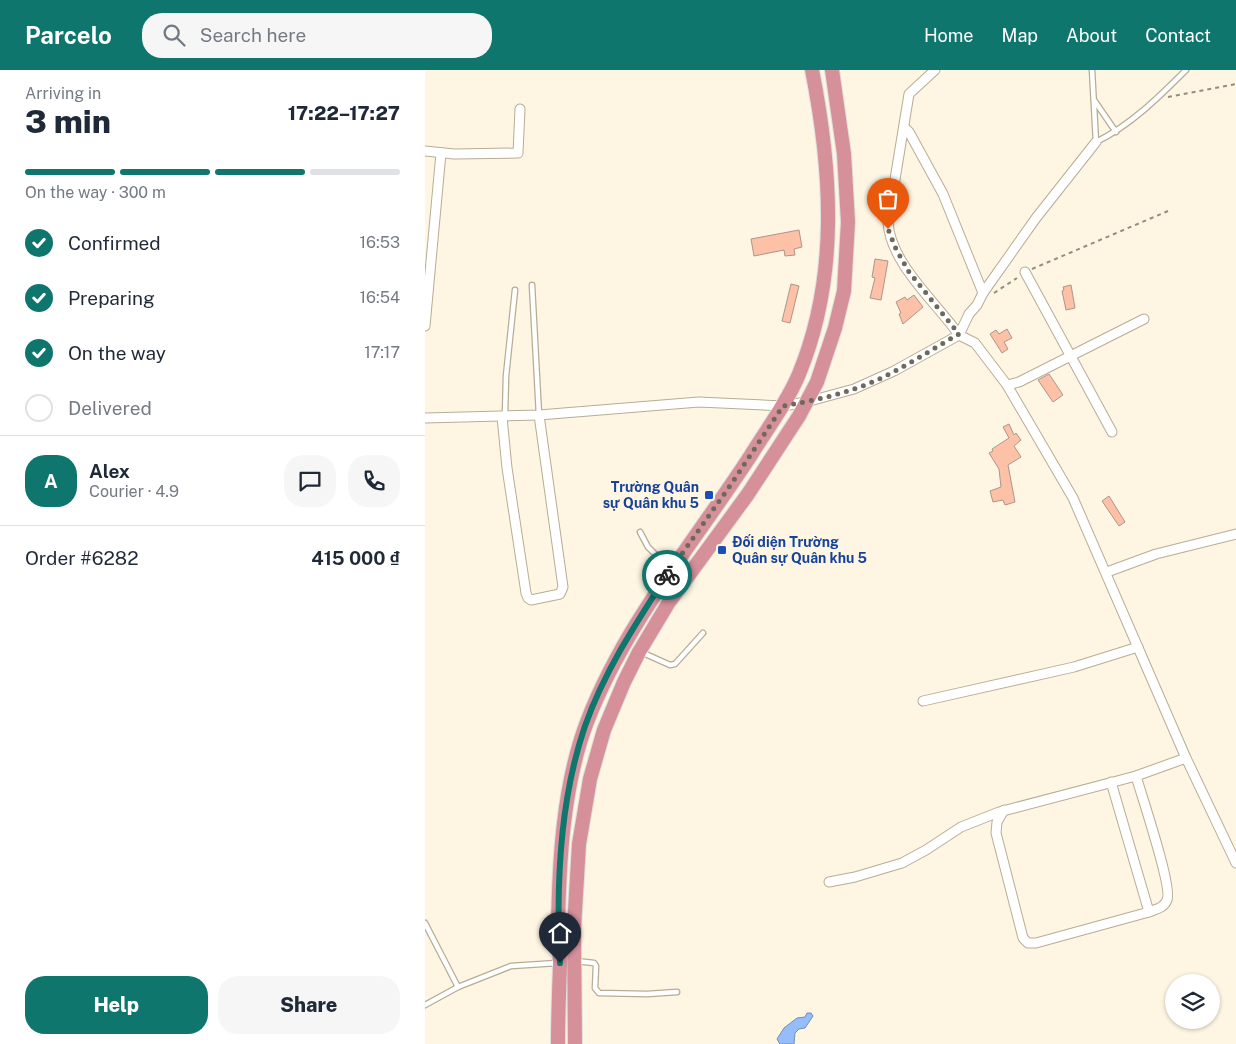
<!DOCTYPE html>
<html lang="en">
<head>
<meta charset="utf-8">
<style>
	:root { --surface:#fff; --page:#f6f6f7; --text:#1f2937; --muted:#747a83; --line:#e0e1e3; --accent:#0f766e }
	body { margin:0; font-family:"Public Sans",sans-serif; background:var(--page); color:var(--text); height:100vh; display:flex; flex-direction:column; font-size:19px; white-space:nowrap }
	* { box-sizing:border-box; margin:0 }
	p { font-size:16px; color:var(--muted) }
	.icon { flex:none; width:28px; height:28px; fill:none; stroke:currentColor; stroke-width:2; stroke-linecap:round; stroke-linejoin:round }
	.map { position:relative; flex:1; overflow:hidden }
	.drawer { display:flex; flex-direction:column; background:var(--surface); width:425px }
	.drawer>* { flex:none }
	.controls { position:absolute; left:740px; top:904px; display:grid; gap:10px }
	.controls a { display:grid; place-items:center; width:55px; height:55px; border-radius:50%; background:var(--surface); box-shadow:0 1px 4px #0004; font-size:25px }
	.pin { position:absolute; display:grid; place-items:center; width:42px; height:42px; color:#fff; margin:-51px -21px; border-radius:50% 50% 50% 0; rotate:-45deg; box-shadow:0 0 5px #0007 }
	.pin .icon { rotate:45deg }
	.courier { position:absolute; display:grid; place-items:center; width:50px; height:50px; margin:-25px; border:4px solid #0f766e; border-radius:50%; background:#fff; color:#222; box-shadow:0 1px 6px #0007 }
	.summary em { font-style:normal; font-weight:800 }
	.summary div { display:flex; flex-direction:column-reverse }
	.summary { display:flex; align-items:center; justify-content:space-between; height:85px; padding:0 25px }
	h1 { font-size:32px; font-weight:800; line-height:38px }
	.bar { display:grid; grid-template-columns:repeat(4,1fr); gap:8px 5px; align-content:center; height:60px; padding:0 25px }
	.bar i { height:6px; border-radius:4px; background:var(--line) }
	.bar .on { background:var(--accent) }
	.bar p { grid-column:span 4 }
	.line { display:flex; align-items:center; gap:12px; padding:0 25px; border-top:1px solid var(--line) }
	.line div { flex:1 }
	.round { display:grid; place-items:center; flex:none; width:52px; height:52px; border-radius:20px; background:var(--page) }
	ol { padding:0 25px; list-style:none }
	li { display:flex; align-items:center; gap:15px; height:55px }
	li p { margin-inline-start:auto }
	li .icon { padding:5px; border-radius:50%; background:var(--accent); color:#fff; stroke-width:4 }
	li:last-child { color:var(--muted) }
	li i { width:28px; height:28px; border:2px solid var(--line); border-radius:50% }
	.cta { display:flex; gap:10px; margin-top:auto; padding:10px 25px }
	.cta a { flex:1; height:58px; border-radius:20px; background:var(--accent); color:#fff; font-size:20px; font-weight:800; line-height:58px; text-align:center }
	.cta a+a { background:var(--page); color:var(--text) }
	header { display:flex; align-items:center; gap:30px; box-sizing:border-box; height:70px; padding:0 25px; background:var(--accent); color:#fff }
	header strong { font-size:24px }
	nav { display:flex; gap:28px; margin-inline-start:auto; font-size:18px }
	.search { width:350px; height:45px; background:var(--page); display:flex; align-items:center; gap:12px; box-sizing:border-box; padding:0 18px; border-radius:20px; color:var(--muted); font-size:19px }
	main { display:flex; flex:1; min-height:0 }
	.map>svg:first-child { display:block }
	.water { fill:#95bdfa; stroke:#728db5 }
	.building { fill:#fcc1a6; stroke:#ad958a }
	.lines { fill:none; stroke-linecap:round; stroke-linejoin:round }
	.service-casing { stroke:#b7ad96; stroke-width:7 }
	.minor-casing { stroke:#b7ad96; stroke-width:11 }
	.trunk-casing { stroke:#e0dfde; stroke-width:16 }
	.path { stroke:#938d7f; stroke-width:2; stroke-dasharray:4 4; stroke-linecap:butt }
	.service { stroke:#fff; stroke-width:4.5 }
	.minor { stroke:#fff; stroke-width:9 }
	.trunk { stroke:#d6909a; stroke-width:14 }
	.done { stroke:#6e695c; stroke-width:5; stroke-dasharray:0 9 }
	.route { stroke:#0f766e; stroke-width:6 }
	.transit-dot { fill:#1a4fb4; stroke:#fef6e3; stroke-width:2 }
	.labels { text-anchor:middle; stroke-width:5; stroke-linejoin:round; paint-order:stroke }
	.transit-label { font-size:14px; font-weight:bold; fill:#164399; stroke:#fef6e3; text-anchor:end }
</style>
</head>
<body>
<header>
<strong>Parcelo</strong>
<div class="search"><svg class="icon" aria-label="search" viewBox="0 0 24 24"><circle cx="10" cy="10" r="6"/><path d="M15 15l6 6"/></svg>Search here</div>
<nav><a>Home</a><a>Map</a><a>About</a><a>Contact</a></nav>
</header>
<main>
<section class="drawer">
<div class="summary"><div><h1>3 min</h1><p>Arriving in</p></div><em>17:22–17:27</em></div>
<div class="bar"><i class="on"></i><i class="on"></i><i class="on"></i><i></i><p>On the way · 300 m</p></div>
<ol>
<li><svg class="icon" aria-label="check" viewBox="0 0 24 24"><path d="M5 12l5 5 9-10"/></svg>Confirmed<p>16:53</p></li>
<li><svg class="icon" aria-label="check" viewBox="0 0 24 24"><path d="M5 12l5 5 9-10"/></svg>Preparing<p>16:54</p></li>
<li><svg class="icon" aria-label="check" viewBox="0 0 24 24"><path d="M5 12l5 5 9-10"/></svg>On the way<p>17:17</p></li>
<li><i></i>Delivered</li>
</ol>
<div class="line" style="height:90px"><b class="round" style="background:var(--accent);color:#fff">A</b><div><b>Alex</b><p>Courier · 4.9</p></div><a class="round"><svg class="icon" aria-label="chat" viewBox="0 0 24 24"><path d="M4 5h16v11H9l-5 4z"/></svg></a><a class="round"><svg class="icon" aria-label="phone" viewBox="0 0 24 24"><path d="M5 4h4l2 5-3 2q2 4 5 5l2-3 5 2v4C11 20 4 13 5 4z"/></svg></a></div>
<div class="line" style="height:65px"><div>Order #6282</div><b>415 000 ₫</b></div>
<div class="cta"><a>Help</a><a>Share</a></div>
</section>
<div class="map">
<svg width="811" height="974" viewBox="0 0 811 974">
	<rect width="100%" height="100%" fill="#fef6e3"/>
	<!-- water -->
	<polygon class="water" points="382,943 386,943 388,946 380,958 374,959 370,963 369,974 355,974 352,969 359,958 372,948 380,947"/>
	<!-- building -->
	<g class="building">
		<polygon points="374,160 377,177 369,179 370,185 360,186 359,180 329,186 326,169"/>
		<polygon points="450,189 463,191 456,230 445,228 450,208 447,207"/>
		<polygon points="366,214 374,216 365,253 357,251"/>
		<polygon points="646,215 650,238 641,240 637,221 639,220 638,217"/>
		<polygon points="489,225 498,237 478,254 474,244 476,243 471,232 480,227 482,230"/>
		<polygon points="582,259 587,268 579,272 583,279 577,283 565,264 571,260 574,264"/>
		<polygon points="624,304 638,325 628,332 613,310"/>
		<polygon points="584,354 589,365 591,363 596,370 589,376 596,387 583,395 590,432 580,435 578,430 568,432 565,421 576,417 574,399 564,383 568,381 567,379 584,368 578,357"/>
		<polygon points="684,426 700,452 694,456 677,431"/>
	</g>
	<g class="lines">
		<!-- service casing -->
		<g class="service-casing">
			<g id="service">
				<path d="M667,0l4,72c35,-17 63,-45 90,-72"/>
				<polyline points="669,30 691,62"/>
				<polyline points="107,215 114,345"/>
				<polyline points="80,345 81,306 90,220"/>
				<polyline points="215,462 223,477 245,499"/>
				<polyline points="216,582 245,595 250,594 278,563"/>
				<polyline points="0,853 33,917"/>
				<polyline points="151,891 169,893 171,896 170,918 174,923 222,924 252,922"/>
				<polyline points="0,935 33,917 86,896 132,893"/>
			</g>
		</g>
		<!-- minor casing -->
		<g class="minor-casing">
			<g id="minor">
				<path d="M510,0l-26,24 -21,128c2,41 48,80 71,113l10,-21 8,-9 6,-12 53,-75 60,-76"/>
				<polyline points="479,57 484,62 518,124 558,223"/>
				<polyline points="0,81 29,84 93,83 95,39"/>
				<polyline points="600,202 687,362"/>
				<polyline points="0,256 16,83"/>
				<polyline points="582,315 594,312 719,249"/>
				<polyline points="77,347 82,398 101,523 103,528 106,530 135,524 138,517 114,345"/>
				<polyline points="0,348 114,345 274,332 358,336 381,332 429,319 469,301 534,265 550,273 582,315 648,428 761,688 811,793"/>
				<polyline points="682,502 731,484 811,464"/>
				<polyline points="498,631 649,597 713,577"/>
				<polyline points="686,712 724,842"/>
				<path d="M579,740l-7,12 -1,11 27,105 5,5h8l113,-31c7,-3 15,-4 18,-12 6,-12 -26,-106 -31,-124"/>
				<polyline points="404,812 430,807 477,793 501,780 536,757 574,742 711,706 761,688"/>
			</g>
		</g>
		<!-- trunk casing -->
		<g class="trunk-casing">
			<g id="trunk">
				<path d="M133,974c0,-26 1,-52 2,-79 0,-12 -2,-24 -2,-36 1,-67 5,-144 29,-207 38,-99 107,-179 164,-267 16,-26 36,-52 48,-81 40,-97 33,-203 13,-304"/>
				<polyline points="150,974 149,858 154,774 165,709 179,660 199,612 214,582 244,532 323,424 374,346 392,312 410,258 419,221 423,152 419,84 407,0"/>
			</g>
		</g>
		<!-- path -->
		<g class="path">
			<polyline points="743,27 811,14"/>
			<polyline points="607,199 743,141"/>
			<polyline points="569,223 592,208"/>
		</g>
		<!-- service -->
		<use href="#service" class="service"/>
		<!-- minor -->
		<use href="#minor" class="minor"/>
		<!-- trunk -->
		<use href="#trunk" class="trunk"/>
	</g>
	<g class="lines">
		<!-- done -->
		<path class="done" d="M242,505l65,-92 51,-77c23,-4 48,-9 71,-17 37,-12 71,-36 105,-55l-50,-62 -13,-23 -8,-20"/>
		<!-- route -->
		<path class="route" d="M135,893c-4,-76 0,-164 25,-237 19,-54 51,-103 82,-151"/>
	</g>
	<!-- markers -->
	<g class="transit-dot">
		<rect x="279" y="420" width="10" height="10" rx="2.5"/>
		<rect x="292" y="475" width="10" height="10" rx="2.5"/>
	</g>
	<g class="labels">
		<!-- transit labels -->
		<g class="transit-label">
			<text x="274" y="422">Trường Quân<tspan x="274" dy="16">sự Quân khu 5</tspan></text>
			<text x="307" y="477" text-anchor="start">Đối diện Trường<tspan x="307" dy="16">Quân sự Quân khu 5</tspan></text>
		</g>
	</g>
</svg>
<div class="controls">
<a><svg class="icon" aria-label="layers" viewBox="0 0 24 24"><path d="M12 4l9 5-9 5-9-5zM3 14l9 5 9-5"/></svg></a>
</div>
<div class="pin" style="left:463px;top:159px;background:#ea580c"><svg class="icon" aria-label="bag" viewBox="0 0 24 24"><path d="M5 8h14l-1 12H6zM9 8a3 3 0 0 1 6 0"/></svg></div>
<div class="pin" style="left:135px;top:893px;background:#1f2937"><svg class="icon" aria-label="home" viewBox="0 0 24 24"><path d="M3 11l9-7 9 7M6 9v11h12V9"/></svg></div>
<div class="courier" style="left:242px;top:505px"><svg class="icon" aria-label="bike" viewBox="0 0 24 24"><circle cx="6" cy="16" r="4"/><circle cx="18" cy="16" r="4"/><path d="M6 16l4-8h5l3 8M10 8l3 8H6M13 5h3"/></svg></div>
</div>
</main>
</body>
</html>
